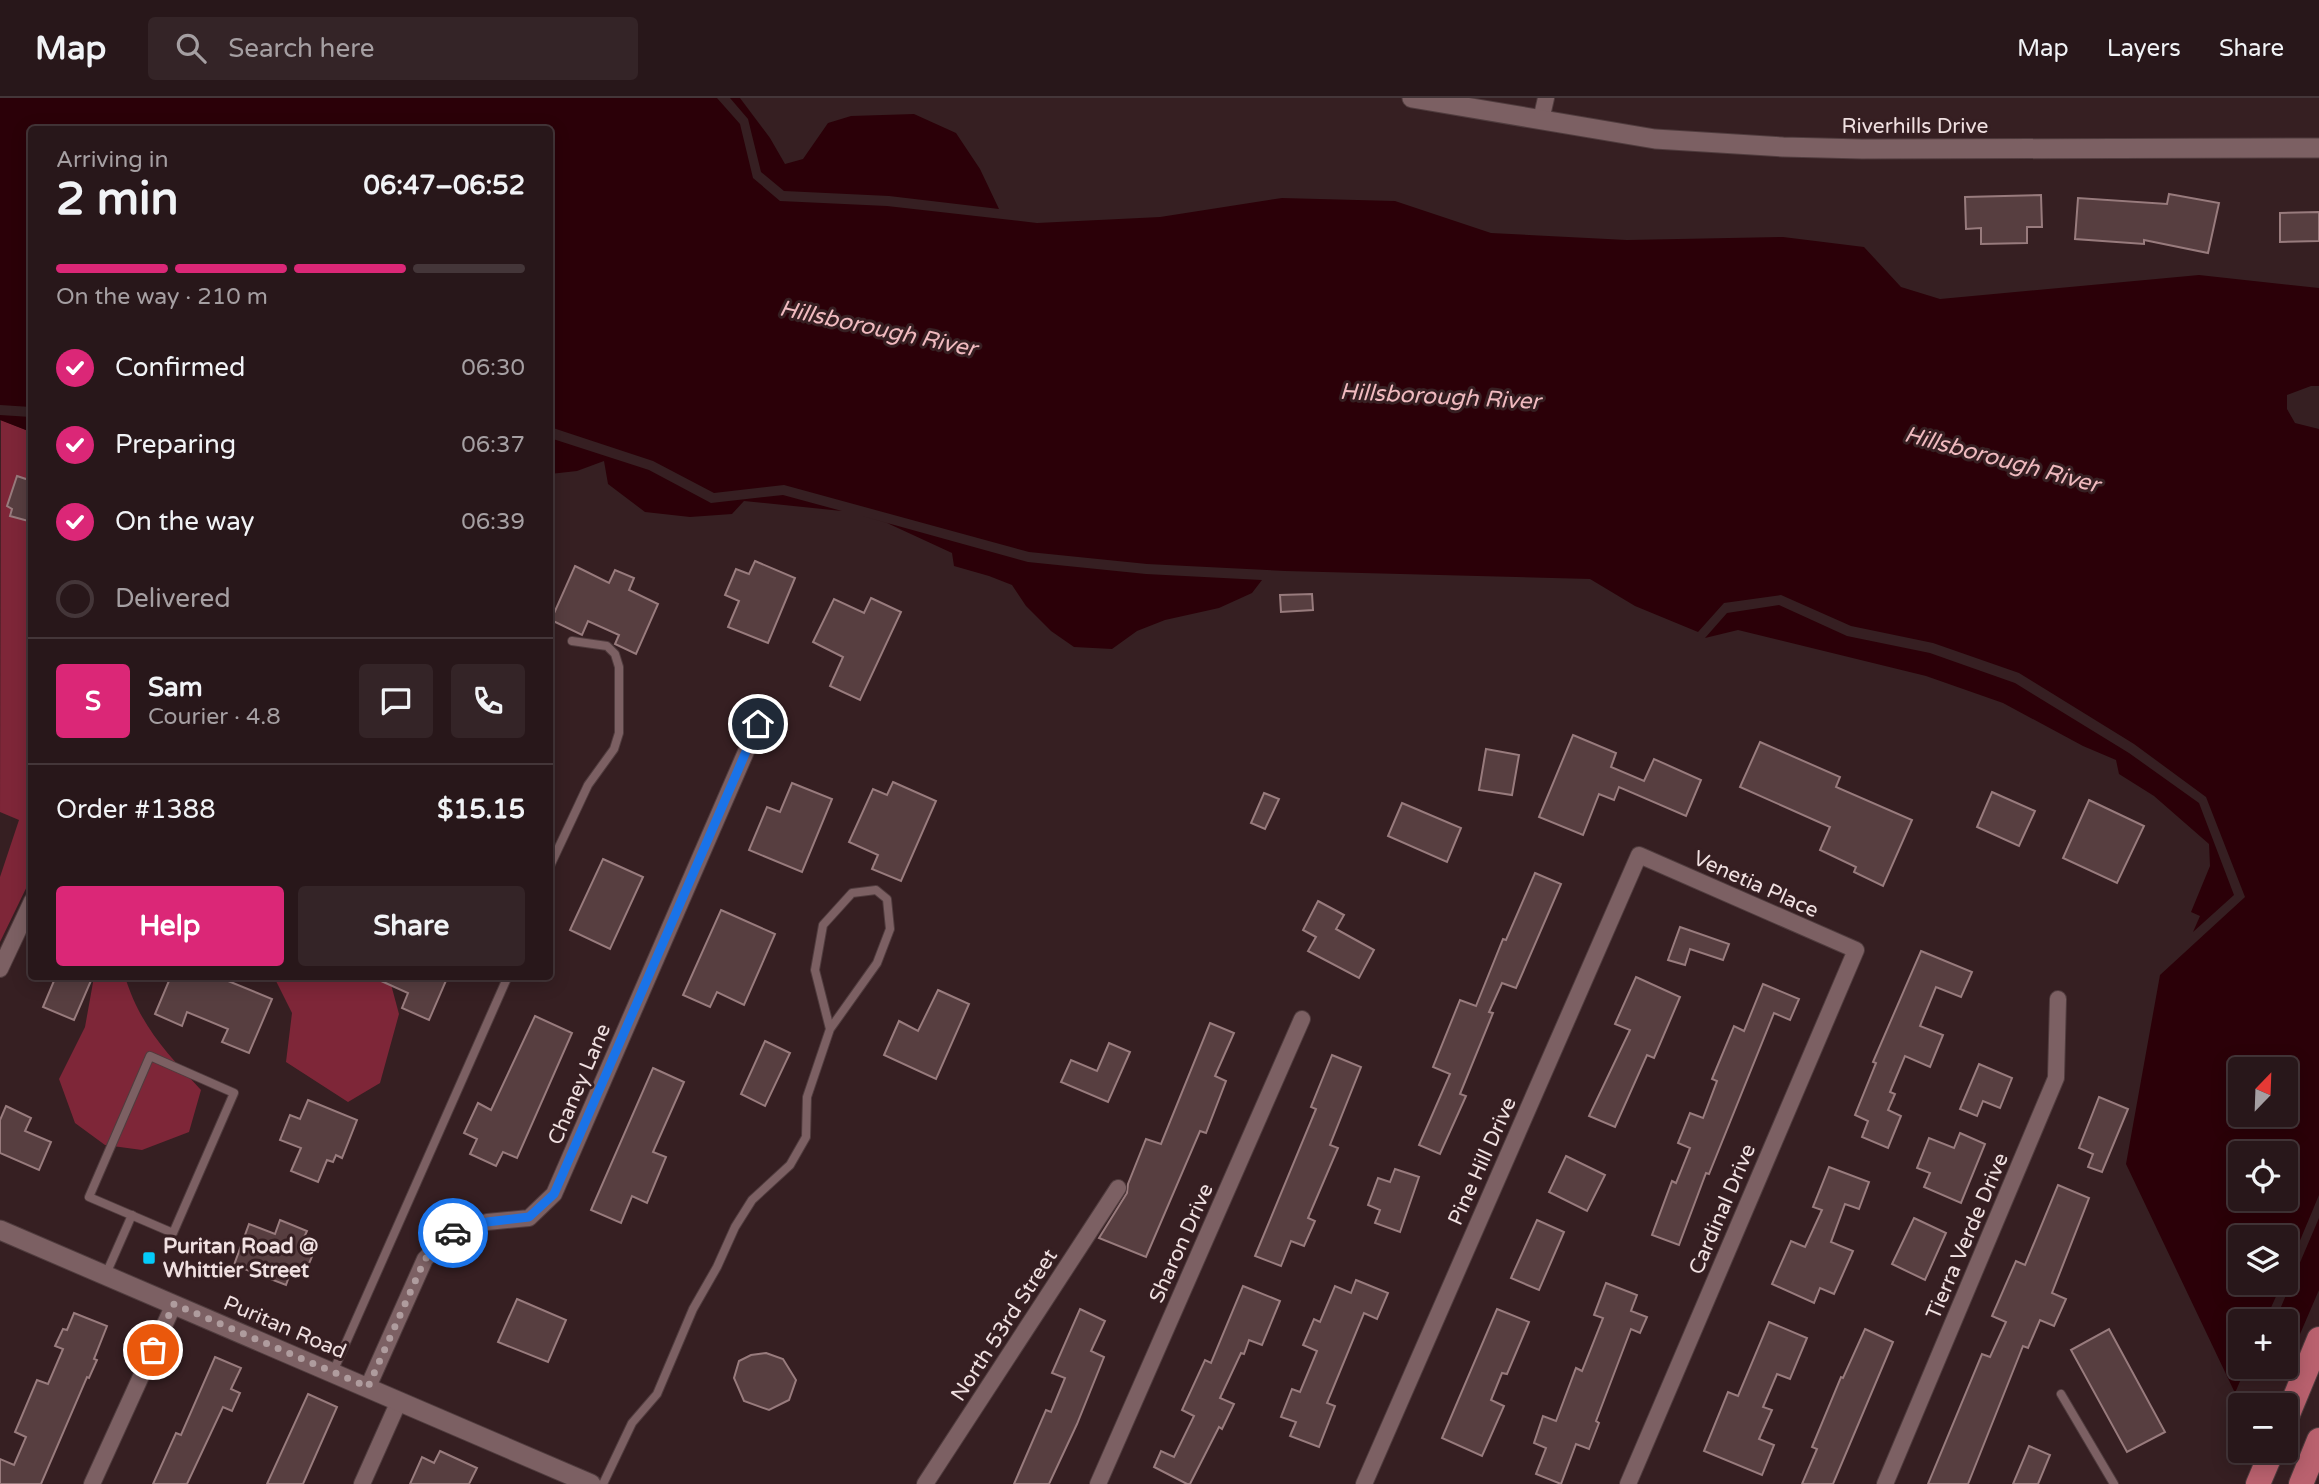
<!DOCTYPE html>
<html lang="en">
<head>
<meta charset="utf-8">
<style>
	:root { --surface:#28171a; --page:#342427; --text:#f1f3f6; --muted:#a59fa2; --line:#443639; --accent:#db2777 }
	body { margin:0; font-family:"Varela Round",sans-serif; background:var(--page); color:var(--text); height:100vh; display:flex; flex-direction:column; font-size:26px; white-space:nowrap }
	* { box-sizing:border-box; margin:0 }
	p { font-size:23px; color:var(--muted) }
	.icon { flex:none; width:38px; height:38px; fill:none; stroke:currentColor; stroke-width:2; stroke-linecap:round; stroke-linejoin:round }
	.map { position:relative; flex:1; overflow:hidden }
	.side { position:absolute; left:28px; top:28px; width:525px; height:854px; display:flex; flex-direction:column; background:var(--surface); border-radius:7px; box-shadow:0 4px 18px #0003,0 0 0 2px var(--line) }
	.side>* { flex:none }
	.needle { width:46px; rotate:23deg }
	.tools { position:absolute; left:2228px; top:959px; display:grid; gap:14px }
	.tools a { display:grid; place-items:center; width:70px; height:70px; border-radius:7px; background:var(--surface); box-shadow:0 4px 18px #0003,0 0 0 2px var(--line); font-size:35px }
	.pin { position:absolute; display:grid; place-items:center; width:60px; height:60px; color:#fff; margin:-30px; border:4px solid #fff; border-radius:50%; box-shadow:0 2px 7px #0007 }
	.courier { position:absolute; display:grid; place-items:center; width:70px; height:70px; margin:-35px; border:5px solid #1a73e8; border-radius:50%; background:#fff; color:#222; box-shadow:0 2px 9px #0007 }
	.headline em { font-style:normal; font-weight:800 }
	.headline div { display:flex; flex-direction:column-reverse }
	.headline { display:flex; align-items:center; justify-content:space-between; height:119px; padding:0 28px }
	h1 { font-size:46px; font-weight:800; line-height:52px }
	.bar { display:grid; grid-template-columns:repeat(4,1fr); gap:10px 7px; align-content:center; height:84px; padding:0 28px }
	.bar i { height:9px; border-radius:5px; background:var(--line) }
	.bar .current { background:var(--accent) }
	.bar p { grid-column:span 4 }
	.line { display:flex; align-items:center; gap:18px; padding:0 28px; border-top:2px solid var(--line) }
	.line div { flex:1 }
	.round { display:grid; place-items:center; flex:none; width:74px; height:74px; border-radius:7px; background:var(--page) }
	ol { padding:0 28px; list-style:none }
	li { display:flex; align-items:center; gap:21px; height:77px }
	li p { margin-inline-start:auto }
	li .icon { padding:7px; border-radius:50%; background:var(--accent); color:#fff; stroke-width:4 }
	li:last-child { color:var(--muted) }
	li i { width:38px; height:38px; border:4px solid var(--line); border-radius:50% }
	.cta { display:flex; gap:14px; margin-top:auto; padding:14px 28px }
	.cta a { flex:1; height:80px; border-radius:7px; background:var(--accent); color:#fff; font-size:28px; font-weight:800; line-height:80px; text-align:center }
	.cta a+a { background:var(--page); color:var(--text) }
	header { display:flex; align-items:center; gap:42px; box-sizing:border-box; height:98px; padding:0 35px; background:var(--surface); border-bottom:2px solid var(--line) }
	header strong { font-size:33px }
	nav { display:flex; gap:38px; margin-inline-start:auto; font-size:24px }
	.search { width:490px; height:63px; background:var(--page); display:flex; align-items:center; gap:18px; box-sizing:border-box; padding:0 24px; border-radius:7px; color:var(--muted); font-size:26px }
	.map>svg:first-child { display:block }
	.green { fill:#7e2638 }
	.water { fill:#2b0008; fill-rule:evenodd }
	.building { fill:#573e40; stroke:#987b7d; stroke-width:2 }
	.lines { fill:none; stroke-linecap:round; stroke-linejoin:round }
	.service-casing { stroke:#503c3e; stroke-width:10 }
	.minor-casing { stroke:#503c3e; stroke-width:18 }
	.tertiary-casing { stroke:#503c3e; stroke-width:21 }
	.primary-casing { stroke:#503c3e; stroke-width:26 }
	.service { stroke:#7c6063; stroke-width:8 }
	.minor { stroke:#7c6063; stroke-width:16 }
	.tertiary { stroke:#7c6063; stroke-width:19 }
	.primary { stroke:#b9616e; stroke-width:24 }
	.done { stroke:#af9c9e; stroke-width:7; stroke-dasharray:0 12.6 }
	.route { stroke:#1a73e8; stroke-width:9 }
	.poi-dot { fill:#05cbf9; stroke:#361f22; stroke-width:2.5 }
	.labels { text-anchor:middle; stroke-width:6; stroke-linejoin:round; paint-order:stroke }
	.street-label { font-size:21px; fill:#f0e0e1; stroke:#361f22 }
	.poi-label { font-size:21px; font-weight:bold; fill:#f0e0e1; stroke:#361f22; text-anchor:start }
	.water-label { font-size:23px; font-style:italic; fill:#f0babf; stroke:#361f22 }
</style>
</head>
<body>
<header>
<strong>Map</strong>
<div class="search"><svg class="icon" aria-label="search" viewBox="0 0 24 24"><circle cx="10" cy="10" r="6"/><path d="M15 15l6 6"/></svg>Search here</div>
<nav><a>Map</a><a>Layers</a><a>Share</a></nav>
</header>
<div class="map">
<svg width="2319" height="1386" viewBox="0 0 2319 1386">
	<rect width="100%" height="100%" fill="#361f22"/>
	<!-- green -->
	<g class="green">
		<polygon points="1,322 31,334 32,778 0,844 0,779 19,722 0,714"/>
		<path d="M94,879h31c16,50 41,75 76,113l-12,42 -47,18 -37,-5 -30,-22 -16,-44 26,-52z"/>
		<polygon points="274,879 389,879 399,916 380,985 348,1004 286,964 292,915"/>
	</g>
	<!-- water -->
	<g class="water">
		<path d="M0,0h717l23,26 13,54 27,23 107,5 150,17 123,-6 122,-19 113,3 96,32 136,7 156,-3 81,10 37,40 39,12 259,-24 120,13v98h-8l-24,9v14l8,14 24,6v766l-33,79v-37h-46v46h42l-17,38h-25v46h6l-11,26 -109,-229 34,-189 85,-78 -39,-100 -72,-53 -115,-71 -86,-30 -82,-17 -70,-31 -57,8 -26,29 -63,-26 -45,-27 -305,-8 -138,-7 -118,-12 -245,-67 -70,8 -61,-32 -103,-34v-297h-518l-1,277 -31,-2zM2286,971v46h-46v-46zM2286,1055v46h-46v-46z"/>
		<polygon points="730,0 740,0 770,40 785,66 803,61 828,25 851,18 914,16 956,35 980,71 999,111 889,98 784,93 761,74 748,21"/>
		<polygon points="0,317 31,319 31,334 0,322"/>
		<polygon points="550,340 649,372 711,405 783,397 842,413 744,403 732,416 690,419 645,414 608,386 604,363 577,373 550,376"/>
		<polygon points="862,418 1028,464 1146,476 1262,482 1252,495 1219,510 1165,522 1137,533 1112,551 1074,549 1051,533 1026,508 1012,487 989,478 954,468 952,455 887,425"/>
		<polygon points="1779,507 1847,538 1930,555 2015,585 2129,655 2199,705 2234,797 2193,834 2200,818 2191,814 2210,768 2209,746 2154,698 2119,676 2116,662 2083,648 2003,605 1926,578 1738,532 1705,540 1727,515"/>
		<polygon points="2319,1120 2319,1192 2297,1243 2289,1243 2286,1247 2286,1223 2275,1223"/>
	</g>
	<!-- building -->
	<g class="building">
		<polygon points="2169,96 2219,105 2208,155 2144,142 2144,146 2075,141 2078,100 2167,106"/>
		<polygon points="2041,97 2042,129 2027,129 2027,145 1981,146 1981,130 1966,131 1965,99"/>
		<polygon points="2319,114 2319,143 2280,144 2280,115"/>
		<polygon points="17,378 32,383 32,424 10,418 12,411 7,408"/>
		<polygon points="755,463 795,480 768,545 728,529 739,503 725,497 736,471 749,476"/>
		<polygon points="575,468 609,485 615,472 634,480 629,492 658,506 636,556 615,546 619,537 588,523 582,537 551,522"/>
		<polygon points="1312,496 1313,512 1281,514 1280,497"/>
		<polygon points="871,500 901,514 860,602 830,588 843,559 813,544 834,501 864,515"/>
		<polygon points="1573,637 1616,655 1611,669 1644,683 1654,661 1701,682 1686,718 1619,689 1614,702 1599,696 1583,737 1539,719"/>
		<polygon points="1760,644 1840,679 1836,689 1912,722 1883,788 1854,774 1856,769 1820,752 1830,729 1740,689"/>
		<polygon points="1486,651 1519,657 1512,697 1479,692"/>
		<polygon points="893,684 936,703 901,783 872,771 878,757 849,744 873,691 887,697"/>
		<polygon points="792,685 832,701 802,774 749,752 767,709 780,714"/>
		<polygon points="1992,694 2035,713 2019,748 1977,729"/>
		<polygon points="1264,695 1279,701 1265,731 1251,725"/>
		<polygon points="2089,702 2144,728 2117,785 2063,760"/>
		<polygon points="1402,705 1461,730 1447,764 1388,738"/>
		<polygon points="603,761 643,779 610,851 570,832"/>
		<polygon points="1535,775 1561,786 1516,890 1502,885 1489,914 1493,915 1460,996 1466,998 1440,1056 1419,1047 1450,976 1433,969 1460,902 1476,908 1503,841 1506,842"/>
		<polygon points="1318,803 1344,817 1336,831 1374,852 1359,880 1308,853 1316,839 1303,832"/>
		<polygon points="721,812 775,836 744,907 717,894 710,909 683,897"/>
		<polygon points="1680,829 1729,846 1723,862 1690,851 1685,867 1668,862"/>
		<polygon points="1921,853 1972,874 1961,899 1936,889 1920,928 1943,937 1930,969 1905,958 1890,994 1895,996 1888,1012 1901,1018 1888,1050 1862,1039 1868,1023 1855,1017 1876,965 1873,964"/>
		<polygon points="56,878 93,878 74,922 43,909"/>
		<polygon points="171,878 216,878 272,901 249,955 222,944 228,931 187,914 182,928 155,916"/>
		<polygon points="370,878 448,878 429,922 402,910 408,895"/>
		<polygon points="1636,879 1680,899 1654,960 1647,957 1615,1029 1589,1018 1630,932 1615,926"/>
		<polygon points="1763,886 1799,901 1790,922 1774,915 1709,1076 1706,1075 1679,1147 1652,1137 1672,1083 1676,1085 1690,1050 1678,1045 1690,1015 1703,1020 1717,983 1712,981 1734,928 1744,933"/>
		<polygon points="938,892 969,906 936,981 884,957 899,923 918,933"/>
		<polygon points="535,918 572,935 517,1060 503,1054 496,1068 470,1056 477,1041 464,1035 478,1005 491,1012"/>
		<polygon points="1210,925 1234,935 1215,978 1226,983 1206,1035 1200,1033 1146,1159 1099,1140 1127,1095 1128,1086 1146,1041 1161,1046"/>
		<polygon points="765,943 790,955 765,1008 741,996"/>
		<polygon points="1109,945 1130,954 1108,1004 1061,984 1071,962 1097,973"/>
		<polygon points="1332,957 1361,969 1330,1047 1338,1050 1308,1120 1315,1123 1304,1148 1291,1143 1281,1168 1255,1158 1316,1011 1311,1009"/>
		<polygon points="1979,966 2012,980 2000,1010 1983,1003 1977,1018 1960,1011"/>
		<polygon points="653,970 684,984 653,1054 666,1059 647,1105 632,1098 621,1125 591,1112"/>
		<polygon points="2099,999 2128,1011 2102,1074 2088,1069 2093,1056 2079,1050"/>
		<polygon points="308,1002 357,1022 342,1060 336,1057 333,1064 327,1062 318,1084 291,1073 301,1050 280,1042 290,1017 300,1021"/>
		<polygon points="6,1008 31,1020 25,1033 51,1044 39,1072 0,1055 0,1022"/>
		<polygon points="1960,1035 1985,1046 1961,1105 1924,1089 1930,1075 1917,1070 1929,1040 1954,1050"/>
		<polygon points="1566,1058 1605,1077 1587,1113 1549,1094"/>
		<polygon points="1829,1069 1869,1084 1859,1111 1845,1106 1831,1144 1853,1153 1834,1196 1820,1190 1814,1205 1772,1186 1791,1143 1805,1149 1822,1112 1813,1109"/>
		<polygon points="1395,1071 1419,1079 1400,1134 1375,1125 1380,1112 1368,1107 1378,1080 1390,1084"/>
		<polygon points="2058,1087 2089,1100 2052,1195 2066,1201 2054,1228 2040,1222 2028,1250 2023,1248 1968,1386 1928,1386 1982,1256 1990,1259 2006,1224 1992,1218 2016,1163 2025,1167"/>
		<polygon points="1914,1120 1946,1135 1925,1182 1892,1166"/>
		<polygon points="280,1122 307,1133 301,1146 315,1151 304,1178 291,1173 286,1187 234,1167 249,1126 275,1136"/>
		<polygon points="1537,1122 1564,1134 1539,1192 1511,1180"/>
		<polygon points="1356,1182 1388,1195 1377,1221 1364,1215 1327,1305 1335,1308 1319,1349 1290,1338 1296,1324 1281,1319 1292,1291 1300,1294 1317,1253 1303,1247 1314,1221 1320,1224 1335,1188 1351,1195"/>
		<polygon points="1606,1185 1637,1197 1631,1213 1647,1219 1640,1235 1631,1231 1596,1323 1599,1325 1589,1351 1576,1346 1561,1386 1536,1376 1546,1350 1534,1345 1543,1318 1556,1323 1576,1270 1582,1273 1603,1220 1594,1217"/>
		<polygon points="1243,1188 1280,1203 1262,1247 1249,1242 1244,1256 1241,1255 1220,1300 1234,1306 1222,1331 1219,1329 1190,1386 1187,1386 1154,1369 1161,1353 1174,1359 1194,1318 1182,1312 1205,1262 1211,1265"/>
		<polygon points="517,1201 566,1222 548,1264 498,1244"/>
		<polygon points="1080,1211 1105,1223 1091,1253 1104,1259 1077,1326 1049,1386 1014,1386 1046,1312 1051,1314 1065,1280 1052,1275"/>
		<polygon points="1497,1211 1529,1224 1507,1276 1502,1275 1491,1302 1504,1308 1482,1358 1442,1340"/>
		<polygon points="74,1215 107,1228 94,1261 97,1262 89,1280 87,1279 41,1386 0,1386 0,1361 14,1367 26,1339 15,1334 37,1282 48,1286 63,1251 55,1248 63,1231 67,1232"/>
		<polygon points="1769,1224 1807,1240 1790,1281 1777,1276 1763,1309 1772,1312 1759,1341 1774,1347 1762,1377 1704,1353 1728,1294 1738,1298"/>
		<polygon points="1865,1231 1893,1244 1833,1386 1802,1386 1817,1351 1812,1349 1841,1279 1843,1280"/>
		<polygon points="2109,1231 2165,1334 2127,1354 2071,1252"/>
		<polygon points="766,1255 783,1261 796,1282 789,1302 769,1312 744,1303 734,1280 739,1263 751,1257"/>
		<polygon points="215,1259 241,1270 231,1291 240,1295 232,1313 223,1309 187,1386 153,1386 176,1335 181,1337"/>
		<polygon points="308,1296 337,1309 303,1386 267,1386"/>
		<polygon points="2029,1348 2050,1357 2038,1386 2013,1386"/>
		<polygon points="440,1353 477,1370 469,1386 410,1386 422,1359 434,1365"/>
	</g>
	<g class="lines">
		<!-- service casing -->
		<g class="service-casing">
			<g id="service">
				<polyline points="550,768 588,687 614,651 619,635 619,569 615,556 607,548 572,543"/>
				<polygon points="150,958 234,995 173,1135 89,1099"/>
				<polyline points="106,1176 132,1117"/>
				<polyline points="333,1274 508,878"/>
				<polyline points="2061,1296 2114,1386"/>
				<polyline points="603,1386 632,1325 657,1296 693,1211 717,1169 735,1129 752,1102 790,1067 806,1039 807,999 830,931 815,872 823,827 852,795 876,792 887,801 890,831 877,865 830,931"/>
			</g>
		</g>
		<!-- minor casing -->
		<g class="minor-casing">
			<g id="minor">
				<polyline points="1541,22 1546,0"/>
				<polyline points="0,871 32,803"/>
				<polyline points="368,1289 425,1161 450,1136 487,1124 529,1120 554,1096 758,626"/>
				<polyline points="92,1386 174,1206"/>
				<polyline points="362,1386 399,1303"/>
				<polyline points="925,1386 1118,1090"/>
				<polyline points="1098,1386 1302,921"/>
				<polyline points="1364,1386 1639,757 1856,852 1628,1386"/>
				<polyline points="1885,1386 2056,980 2058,901"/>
			</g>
		</g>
		<!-- tertiary casing -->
		<g class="tertiary-casing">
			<g id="tertiary">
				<polyline points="1412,0 1655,41 1783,49 1862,51 2319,50"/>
				<polyline points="0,1132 591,1386"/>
			</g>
		</g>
		<!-- primary casing -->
		<g class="primary-casing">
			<g id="primary">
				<polyline points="2286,1321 2319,1241"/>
				<polyline points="2258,1386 2272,1353"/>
				<polyline points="2301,1386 2319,1342"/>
			</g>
		</g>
		<!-- service -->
		<use href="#service" class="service"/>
		<!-- minor -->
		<use href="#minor" class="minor"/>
		<!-- tertiary -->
		<use href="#tertiary" class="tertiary"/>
		<!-- primary -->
		<use href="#primary" class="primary"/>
	</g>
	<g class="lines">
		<!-- done -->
		<polyline class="done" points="153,1252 174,1206 368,1289 425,1161 453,1135"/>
		<!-- route -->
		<polyline class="route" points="453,1135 487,1124 529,1119 554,1096 758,626"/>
	</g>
	<!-- markers -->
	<rect class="poi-dot" x="142" y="1153" width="14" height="14" rx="3.5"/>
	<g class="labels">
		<!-- street labels -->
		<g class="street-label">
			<text x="1915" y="35">Riverhills Drive</text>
			<text transform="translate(1756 786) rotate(24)" y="7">Venetia Place</text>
			<text transform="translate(579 986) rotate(-67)" y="7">Chaney Lane</text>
			<text transform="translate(1482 1063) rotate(-66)" y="7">Pine Hill Drive</text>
			<text transform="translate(1722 1111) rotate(-67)" y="7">Cardinal Drive</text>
			<text transform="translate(1967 1138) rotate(-67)" y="7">Tierra Verde Drive</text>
			<text transform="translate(1181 1145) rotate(-66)" y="7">Sharon Drive</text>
			<text transform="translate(1004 1227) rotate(-57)" y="7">North 53rd Street</text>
			<text transform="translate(285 1229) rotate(23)" y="7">Puritan Road</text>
		</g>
		<!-- poi labels -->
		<g class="poi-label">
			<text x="163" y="1155">Puritan Road @<tspan x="163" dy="24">Whittier Street</tspan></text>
		</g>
		<!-- water labels -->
		<g class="water-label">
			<text transform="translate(878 230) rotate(12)" y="8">Hillsborough River</text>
			<text transform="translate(1440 298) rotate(3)" y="8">Hillsborough River</text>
			<text transform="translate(2002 361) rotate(15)" y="8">Hillsborough River</text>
		</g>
	</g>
</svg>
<div class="tools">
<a><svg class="needle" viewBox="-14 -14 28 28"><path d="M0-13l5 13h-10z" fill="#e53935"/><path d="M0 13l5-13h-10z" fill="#a59fa2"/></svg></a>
<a><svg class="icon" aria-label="locate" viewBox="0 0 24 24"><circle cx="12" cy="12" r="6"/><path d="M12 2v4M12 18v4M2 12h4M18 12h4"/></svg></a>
<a><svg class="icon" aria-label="layers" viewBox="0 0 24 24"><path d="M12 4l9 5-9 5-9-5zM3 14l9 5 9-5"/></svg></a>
<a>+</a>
<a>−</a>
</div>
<div class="pin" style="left:153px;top:1252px;background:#ea580c"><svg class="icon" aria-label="bag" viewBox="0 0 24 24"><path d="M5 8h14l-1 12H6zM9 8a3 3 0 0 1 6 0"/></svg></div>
<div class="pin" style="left:758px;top:626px;background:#1f2937"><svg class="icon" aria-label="home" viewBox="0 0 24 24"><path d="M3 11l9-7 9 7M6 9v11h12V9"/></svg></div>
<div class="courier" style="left:453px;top:1135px"><svg class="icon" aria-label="car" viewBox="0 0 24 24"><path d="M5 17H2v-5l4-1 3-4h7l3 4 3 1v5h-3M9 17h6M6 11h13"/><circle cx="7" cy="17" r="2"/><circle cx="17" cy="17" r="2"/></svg></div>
<section class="side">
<div class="headline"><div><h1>2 min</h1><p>Arriving in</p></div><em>06:47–06:52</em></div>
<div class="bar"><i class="current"></i><i class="current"></i><i class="current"></i><i></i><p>On the way · 210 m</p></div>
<ol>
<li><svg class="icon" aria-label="check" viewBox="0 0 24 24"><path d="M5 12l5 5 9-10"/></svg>Confirmed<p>06:30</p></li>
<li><svg class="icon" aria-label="check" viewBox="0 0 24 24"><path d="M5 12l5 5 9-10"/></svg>Preparing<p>06:37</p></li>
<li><svg class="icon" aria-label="check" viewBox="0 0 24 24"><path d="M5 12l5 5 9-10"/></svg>On the way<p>06:39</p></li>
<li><i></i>Delivered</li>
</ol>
<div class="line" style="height:126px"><b class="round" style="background:var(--accent);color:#fff">S</b><div><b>Sam</b><p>Courier · 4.8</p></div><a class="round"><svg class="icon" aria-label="chat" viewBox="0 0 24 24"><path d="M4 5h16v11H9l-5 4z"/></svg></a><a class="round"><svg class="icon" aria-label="phone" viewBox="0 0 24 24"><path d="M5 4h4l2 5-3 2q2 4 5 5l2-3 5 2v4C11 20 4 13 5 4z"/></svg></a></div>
<div class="line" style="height:91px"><div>Order #1388</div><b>$15.15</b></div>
<div class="cta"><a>Help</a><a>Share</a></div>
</section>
</div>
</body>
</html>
